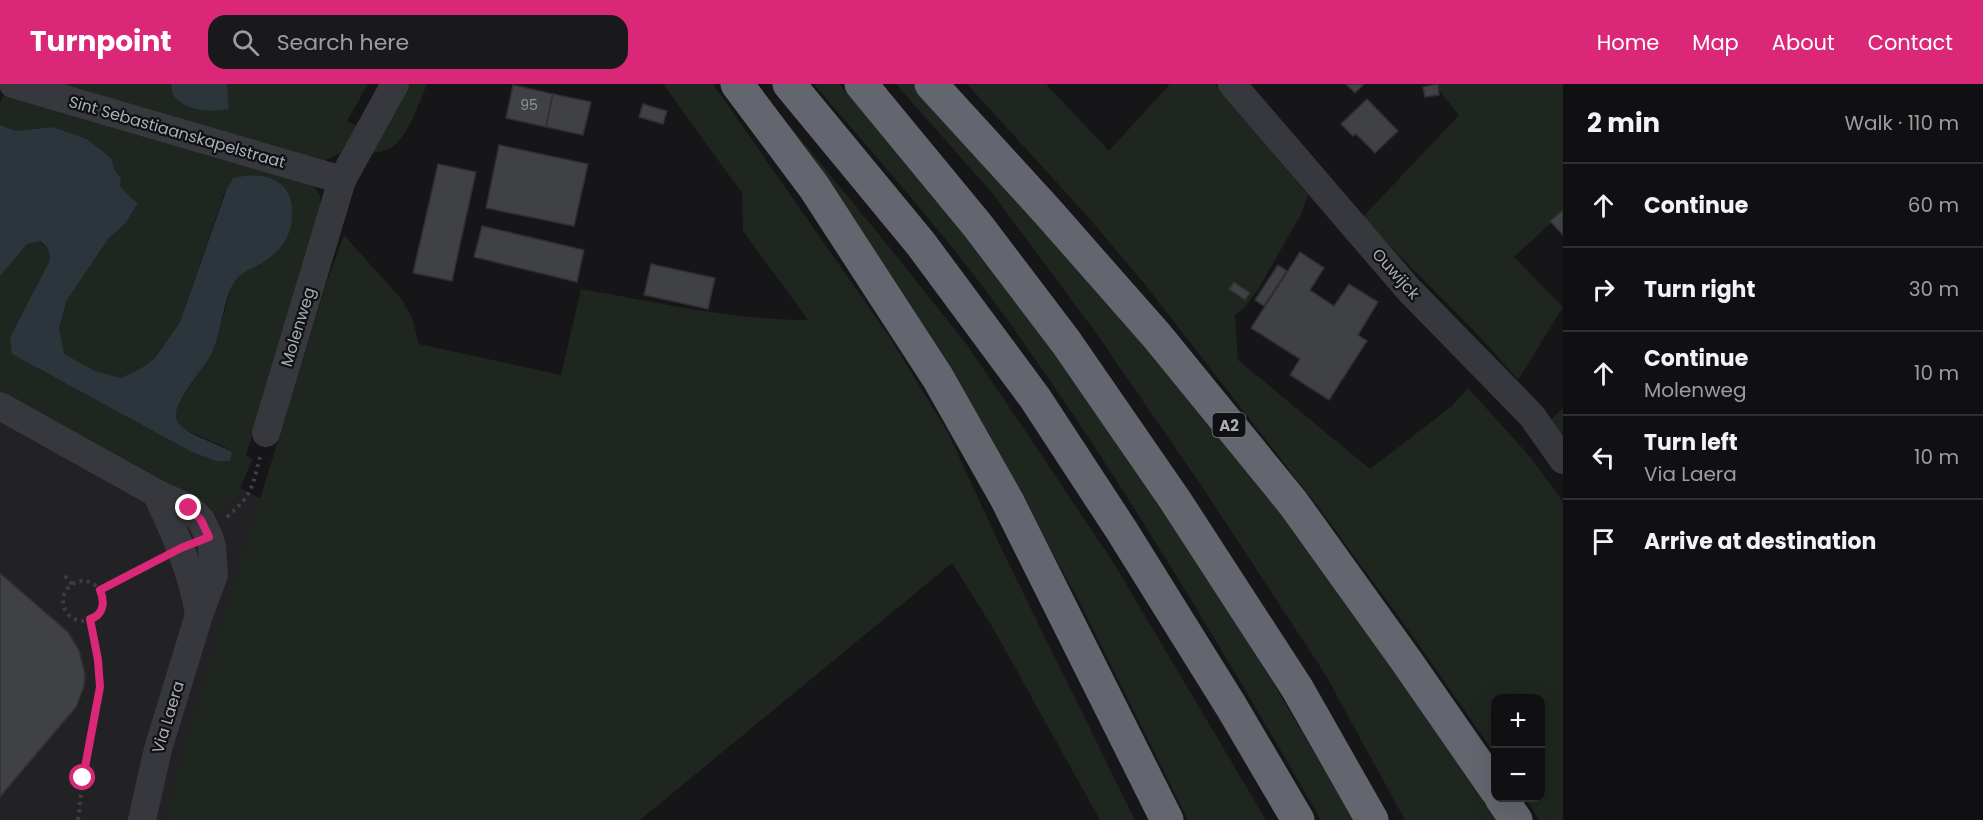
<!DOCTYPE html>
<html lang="en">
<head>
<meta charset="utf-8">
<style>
	body { margin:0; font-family:Poppins,sans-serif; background:#19191b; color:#f1f3f6 }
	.controls { position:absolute; right:18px; bottom:18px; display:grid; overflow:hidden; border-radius:12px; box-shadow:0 6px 24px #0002 }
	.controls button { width:54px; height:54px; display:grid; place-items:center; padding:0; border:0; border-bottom:2px solid #303032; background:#101012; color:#f1f3f6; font:30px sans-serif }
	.stop { position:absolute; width:18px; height:18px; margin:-14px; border:4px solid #db2777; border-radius:50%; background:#fff }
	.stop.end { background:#db2777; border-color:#fff; box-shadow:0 2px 6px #0008 }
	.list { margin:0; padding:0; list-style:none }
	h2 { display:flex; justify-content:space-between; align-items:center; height:78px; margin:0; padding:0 24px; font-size:26px }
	h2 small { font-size:20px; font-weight:400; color:#9c9d9f }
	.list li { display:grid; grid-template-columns:39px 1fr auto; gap:18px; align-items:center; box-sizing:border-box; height:84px; padding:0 24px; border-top:2px solid #303032 }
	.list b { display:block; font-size:22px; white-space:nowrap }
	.list p { margin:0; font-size:20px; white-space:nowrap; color:#9c9d9f }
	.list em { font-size:20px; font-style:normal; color:#9c9d9f }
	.icon { flex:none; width:33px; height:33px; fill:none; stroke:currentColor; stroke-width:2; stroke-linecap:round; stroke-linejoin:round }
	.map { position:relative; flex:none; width:1563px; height:736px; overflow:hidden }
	header { display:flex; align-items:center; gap:36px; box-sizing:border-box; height:84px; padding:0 30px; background:#db2777; color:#fff }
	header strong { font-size:28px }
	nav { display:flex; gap:33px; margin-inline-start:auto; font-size:21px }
	.search { width:420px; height:54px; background:#19191b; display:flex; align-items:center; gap:15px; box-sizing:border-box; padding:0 21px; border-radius:18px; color:#9c9d9f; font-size:22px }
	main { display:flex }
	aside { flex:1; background:#101012 }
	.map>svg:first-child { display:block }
	.built { fill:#222225 }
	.green { fill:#1e261f }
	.water { fill:#2c353c }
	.building { fill:#404145; stroke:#303034; stroke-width:1.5 }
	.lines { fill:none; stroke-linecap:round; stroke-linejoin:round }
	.path { stroke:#3d3f44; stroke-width:4; stroke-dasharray:3 4.5; stroke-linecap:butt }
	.street { stroke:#37383d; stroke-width:28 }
	.highway { stroke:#63666e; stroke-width:33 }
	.route { stroke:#db2777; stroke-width:8 }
	.labels { text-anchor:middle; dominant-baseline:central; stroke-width:4.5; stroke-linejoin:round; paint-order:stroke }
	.number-label { font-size:14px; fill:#8e929b }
	.shield { fill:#111113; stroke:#7b7e86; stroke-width:1.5 }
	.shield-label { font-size:15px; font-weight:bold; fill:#a8adb8 }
	.street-label { font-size:16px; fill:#a8adb8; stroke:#111113 }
</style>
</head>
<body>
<header>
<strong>Turnpoint</strong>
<div class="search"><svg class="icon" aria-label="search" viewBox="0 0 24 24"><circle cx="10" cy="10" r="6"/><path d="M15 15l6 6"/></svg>Search here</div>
<nav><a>Home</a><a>Map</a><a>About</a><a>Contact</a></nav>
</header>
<main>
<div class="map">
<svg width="1563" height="736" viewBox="0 0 1563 736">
	<rect width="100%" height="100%" fill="#161618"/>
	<!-- built -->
	<polygon class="built" points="0,274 291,431 202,736 0,736"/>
	<!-- green -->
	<g class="green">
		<polygon points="43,0 171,0 173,9 229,24 227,0 368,0 347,37 357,42 341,68 321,79"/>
		<path d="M405,0H427C419,19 411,44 397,59C390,66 380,68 371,69Z"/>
		<path d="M663,0H713L889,252L947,347L1005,472L1135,736H1100L993,544L952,479L640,736H166L184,663L326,200L344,151L402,216L412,233L419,260L561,291L581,205C656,218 732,236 808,236L743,147L742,109Z"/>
		<path d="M814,0H839L1028,216L1177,437L1354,736H1321C1222,565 1122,395 1006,234C947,152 879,77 814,0Z"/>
		<polygon points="896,0 915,0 1029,118 1271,410 1506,736 1405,736 1325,590 1203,404 1096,249 993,110"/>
		<polygon points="967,0 1046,0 1109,67 1170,0 1215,0 1308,111 1301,130 1259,204 1246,222 1235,231 1238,276 1370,385 1452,322 1468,304 1532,375 1563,418 1563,736 1539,736 1525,714 1540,714 1540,614 1496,614 1495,670 1412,551 1319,424 1143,198 1088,133"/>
		<path d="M1434,0H1563V128L1514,173L1563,223L1518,296C1470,238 1414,189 1363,133L1459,31Z"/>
		<polygon points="759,4 894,169 967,261 1018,336 1113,478 1266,736 1188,736 1078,515 990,356"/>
		<polygon points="6,6 309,96 320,111 321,125 246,371 253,375 236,413 213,431 180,405 0,308 0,192 22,165 27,160 38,156 47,164 50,171 49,178 10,253 40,286 87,309 232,368 225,363 181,344 176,336 175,329 184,311 212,269 233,199 244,187 259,181 225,107 180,238 155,274 140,285 121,295 95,287 63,270 59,244 67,216 109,154 125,140 138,119 131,114 119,102 121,94 115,87 111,74 87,55 53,43 16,47 0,41 0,19"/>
		<polygon points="1563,324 1563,351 1551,335"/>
	</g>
	<!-- water -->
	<g class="water">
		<path d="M171,0H227L229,25C213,28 188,28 176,14C172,11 172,5 171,0Z"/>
		<path d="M0,41L16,47L53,43L87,55L111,74L115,87L121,94L120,102L131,114L138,119L125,140L109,154L67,216L59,244L64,270L95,287L121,294L140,285L155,274L180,238L226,107L233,94C250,90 270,89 284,103C292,112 292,122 292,133C291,156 277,171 257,182C248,186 241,189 235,197C223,214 221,252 211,271C203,285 173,319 176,334C180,350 218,359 232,368L230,377H216L192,368L12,270L10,253L49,178C51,169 48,163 40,157L27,160L0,192Z"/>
	</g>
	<!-- building -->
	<g class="building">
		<polygon points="1346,0 1364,0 1355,9"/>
		<polygon points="1438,0 1439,11 1425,13 1423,3"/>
		<polygon points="513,1 553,10 546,43 506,34"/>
		<polygon points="553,10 591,18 583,51 546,43"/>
		<polygon points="1367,15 1398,47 1375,69 1356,50 1353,52 1341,40"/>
		<polygon points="643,20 667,27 663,40 639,33"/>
		<polygon points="499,61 588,80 574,142 486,124"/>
		<polygon points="438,80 476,88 452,197 413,189"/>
		<polygon points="1563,126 1563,151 1550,137"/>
		<polygon points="482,142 584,166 577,198 474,173"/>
		<polygon points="1300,168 1324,184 1310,206 1334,222 1349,200 1378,218 1358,251 1367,257 1329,316 1290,291 1300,275 1251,244"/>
		<polygon points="651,180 715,194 708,225 644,211"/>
		<polygon points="1278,181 1287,187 1264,222 1255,216"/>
		<polygon points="1234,198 1250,209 1245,216 1229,205"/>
		<polygon points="0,489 68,548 79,566 85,590 84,603 76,623 0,713"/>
	</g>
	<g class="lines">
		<!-- path -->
		<g class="path">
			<path d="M227,433C252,411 252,404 260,373"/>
			<polyline points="65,492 72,500"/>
			<circle cx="83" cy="517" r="20"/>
			<polyline points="101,506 158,476"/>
			<polyline points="78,736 83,694 100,603 98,576 90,535"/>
		</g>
		<!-- street -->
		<g class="street">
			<polyline points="13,0 342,96"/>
			<polyline points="1232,0 1409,206 1532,332 1563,376"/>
			<polyline points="0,322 156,409 189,424 201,436 209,453 212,462 214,491 199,531 158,665 142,736"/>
			<polyline points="266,349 342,96 395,0"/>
			<path d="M156,409C175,449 192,487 199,531"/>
		</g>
		<!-- highway -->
		<g class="highway">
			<polyline points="737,0 814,103 938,294 1007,416 1167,736"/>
			<polyline points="789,0 921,160 1035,314 1122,447 1231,622 1298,736"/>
			<polyline points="861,0 978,142 1066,258 1175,416 1297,604 1372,736"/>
			<polyline points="931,0 1047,127 1157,252 1293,419 1405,575 1496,706"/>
			<polyline points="1501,714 1516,736"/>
		</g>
	</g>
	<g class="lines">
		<!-- route -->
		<path class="route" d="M83,694L100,603L98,576L90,535C104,531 105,518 100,506L181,464L209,453L201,436L189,424"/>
	</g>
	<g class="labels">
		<!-- number labels -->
		<g class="number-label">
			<text x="529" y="21">95</text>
		</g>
		<!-- shield labels -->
		<rect class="shield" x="1212.5" y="329" width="33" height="24" rx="4.5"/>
		<g class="shield-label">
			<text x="1229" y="341">A2</text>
		</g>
		<!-- street labels -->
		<g class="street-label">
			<text transform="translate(177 48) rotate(16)">Sint Sebastiaanskapelstraat</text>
			<text transform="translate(1396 190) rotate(48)">Ouwijck</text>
			<text transform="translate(298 243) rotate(-73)">Molenweg</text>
			<text transform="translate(168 633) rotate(-73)">Via Laera</text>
		</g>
	</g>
</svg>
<div class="controls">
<button>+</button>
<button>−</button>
</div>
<div class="stop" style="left:83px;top:694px"></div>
<div class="stop end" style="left:189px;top:424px"></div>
</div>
<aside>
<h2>2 min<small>Walk · 110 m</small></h2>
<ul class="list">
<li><svg class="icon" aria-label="ahead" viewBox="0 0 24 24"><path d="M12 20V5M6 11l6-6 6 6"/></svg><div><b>Continue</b></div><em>60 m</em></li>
<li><svg class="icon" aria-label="right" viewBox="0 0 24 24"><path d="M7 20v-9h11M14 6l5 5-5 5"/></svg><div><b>Turn right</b></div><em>30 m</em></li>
<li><svg class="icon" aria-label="ahead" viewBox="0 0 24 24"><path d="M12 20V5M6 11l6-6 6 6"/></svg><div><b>Continue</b><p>Molenweg</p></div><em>10 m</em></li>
<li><svg class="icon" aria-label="left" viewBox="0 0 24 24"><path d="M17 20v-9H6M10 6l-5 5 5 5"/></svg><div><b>Turn left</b><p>Via Laera</p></div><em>10 m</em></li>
<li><svg class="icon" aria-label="arrive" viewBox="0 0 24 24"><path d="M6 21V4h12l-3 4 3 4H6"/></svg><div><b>Arrive at destination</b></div></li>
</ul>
</aside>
</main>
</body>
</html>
